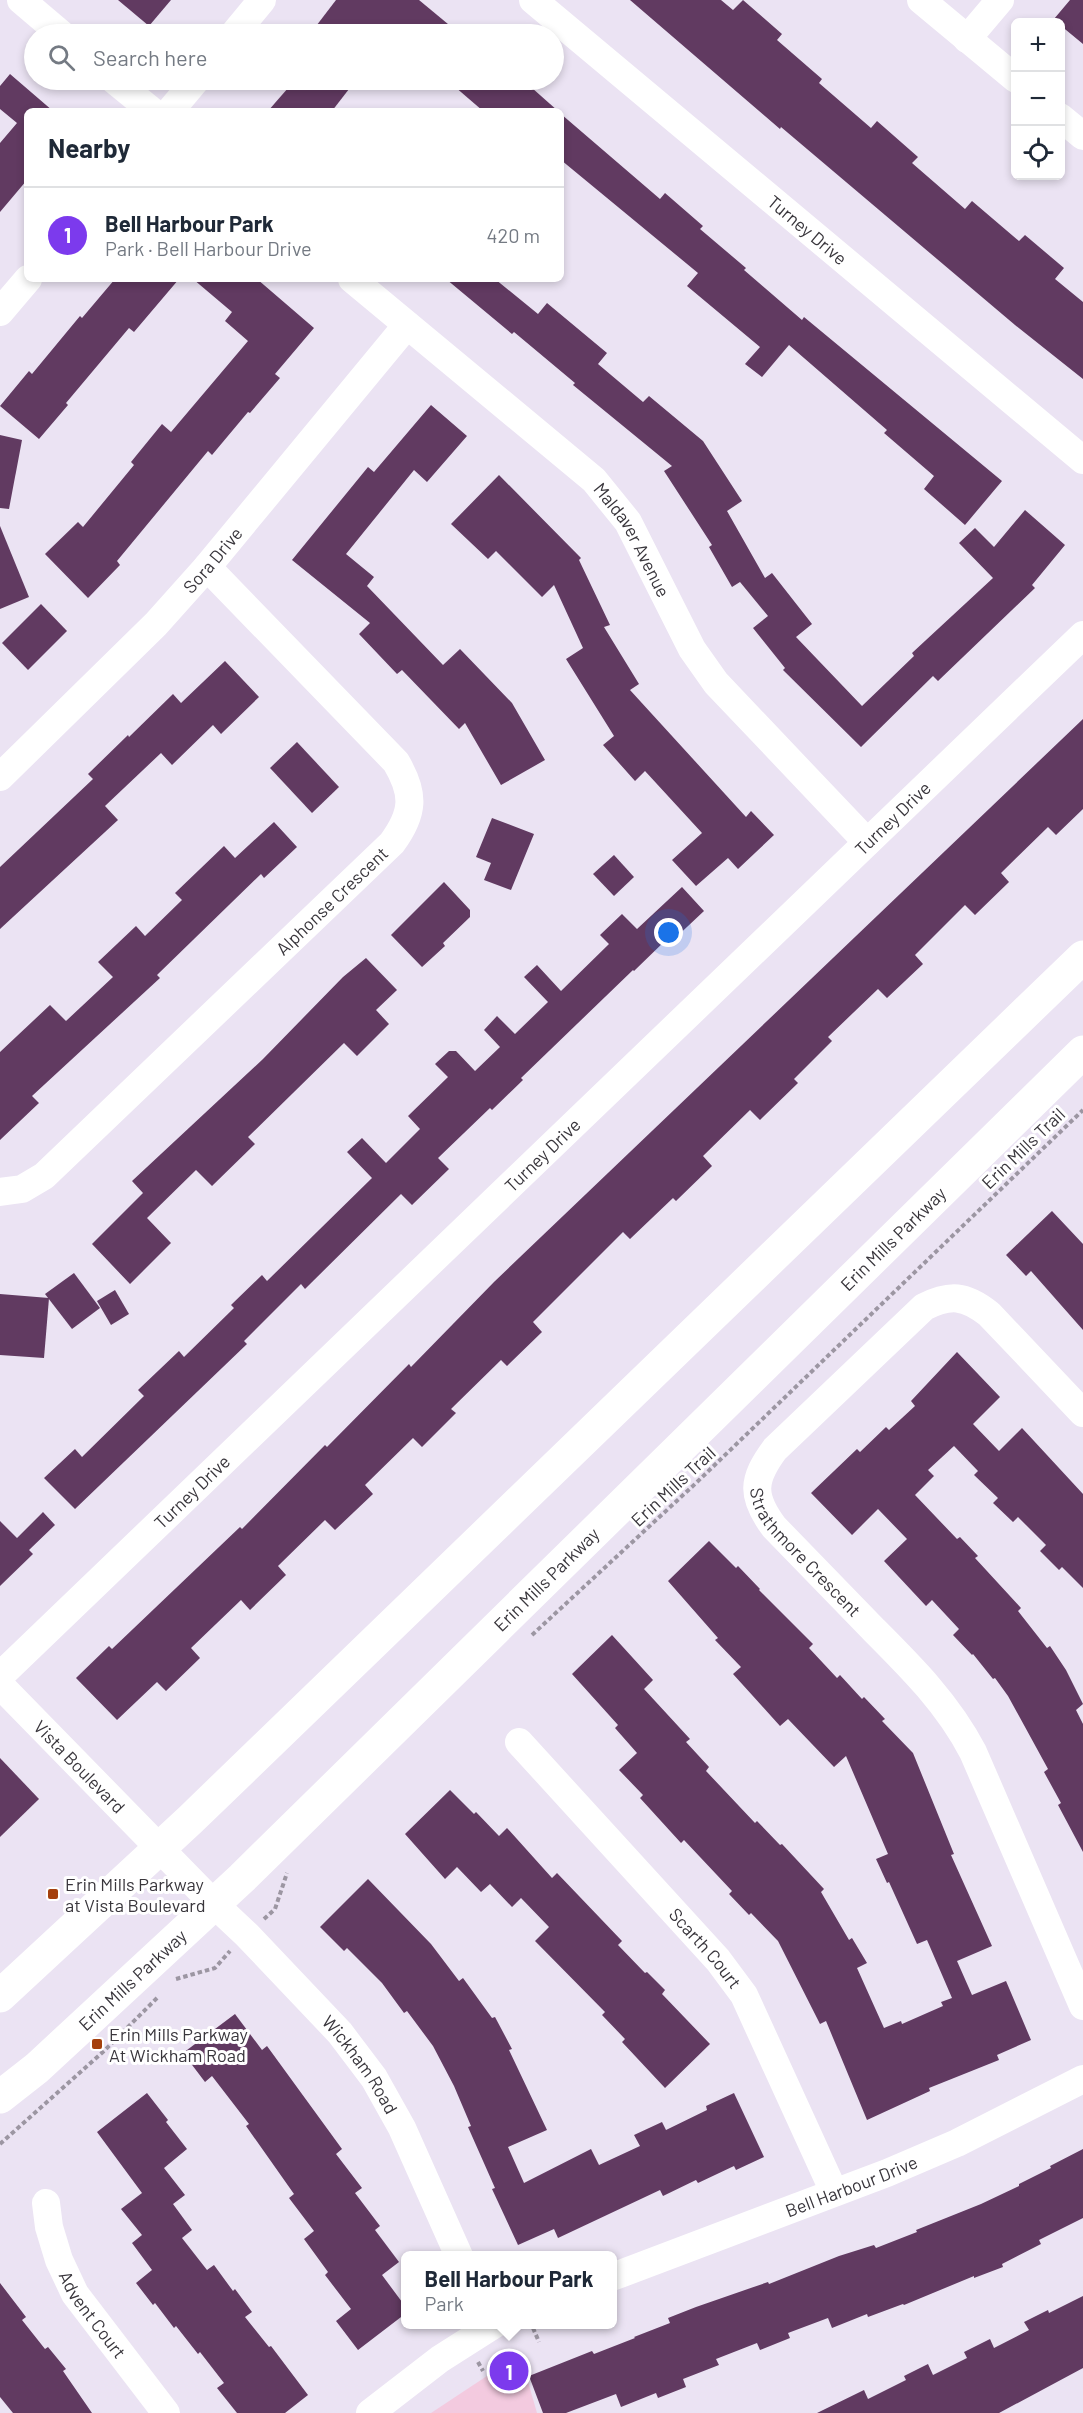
<!DOCTYPE html>
<html lang="en">
<head>
<meta charset="utf-8">
<style>
	body { margin:0; font-family:Barlow,sans-serif; background:#f6f6f7; color:#1f2937 }
	.controls { position:absolute; right:18px; top:18px; display:grid; overflow:hidden; border-radius:9px; box-shadow:0 3px 9px #0003 }
	.controls button { width:54px; height:54px; display:grid; place-items:center; padding:0; border:0; border-bottom:2px solid #e0e1e3; background:#fff; color:#1f2937; font:30px sans-serif }
	.you { position:absolute; left:669px; top:933px; width:21px; height:21px; margin:-15px; border:4px solid #fff; border-radius:50%; background:#1a73e8; box-shadow:0 0 0 9px #1a73e833 }
	.badge { display:grid; place-items:center; width:39px; height:39px; border-radius:50%; background:#7c3aed; color:#fff; font-size:20px; font-weight:700 }
	.pin { position:absolute; translate:-50% -50%; border:3px solid #fff; box-shadow:0 2px 6px #0006 }
	.popup { position:absolute; left:401px; top:2251px; width:216px; height:78px; box-sizing:border-box; display:grid; place-content:center; border-radius:9px; background:#fff; filter:drop-shadow(0 2px 4px #0005); font-size:20px; white-space:nowrap; color:#747a83 }
	.popup b { font-size:22px; color:#1f2937 }
	.popup::after { content:''; position:absolute; left:50%; top:100%; margin-left:-12px; border:12px solid transparent; border-top-color:#fff }
	.list { margin:0; padding:0; list-style:none }
	h2 { display:flex; justify-content:space-between; align-items:center; height:78px; margin:0; padding:0 24px; font-size:26px }
	h2 small { font-size:20px; font-weight:400; color:#747a83 }
	.list li { display:grid; grid-template-columns:39px 1fr auto; gap:18px; align-items:center; box-sizing:border-box; height:96px; padding:0 24px; border-top:2px solid #e0e1e3 }
	.list b { display:block; font-size:22px; white-space:nowrap }
	.list p { margin:0; font-size:20px; white-space:nowrap; color:#747a83 }
	.list em { font-size:20px; font-style:normal; color:#747a83 }
	.icon { flex:none; width:33px; height:33px; fill:none; stroke:currentColor; stroke-width:2; stroke-linecap:round; stroke-linejoin:round }
	.map { position:relative; flex:none; width:1083px; height:2413px; overflow:hidden }
	.search { position:absolute; background:#fff; box-shadow:0 3px 9px #0003; left:24px; top:24px; width:540px; height:66px; display:flex; align-items:center; gap:15px; box-sizing:border-box; padding:0 21px; border-radius:33px; color:#747a83; font-size:22px }
	.panel { position:absolute; background:#fff; box-shadow:0 3px 9px #0003; left:24px; top:108px; width:540px; height:174px; border-radius:9px }
	.map>svg:first-child { display:block }
	.green { fill:#f3cadf }
	.building { fill:#613a61 }
	.lines { fill:none; stroke-linecap:round; stroke-linejoin:round }
	.path { stroke:#9c96a2; stroke-width:4; stroke-dasharray:4.5 3; stroke-linecap:butt }
	.minor { stroke:#fff; stroke-width:28 }
	.major { stroke:#fff; stroke-width:33 }
	.poi-dot { fill:#a4400d; stroke:#fff; stroke-width:2 }
	.labels { text-anchor:middle; dominant-baseline:central; stroke-width:6; stroke-linejoin:round; paint-order:stroke }
	.street-label { font-size:18px; fill:#39363c; stroke:#fff }
	.poi-label { font-size:18px; fill:#39363c; stroke:#fff; text-anchor:start }
</style>
</head>
<body>
<div class="map">
<svg width="1083" height="2413" viewBox="0 0 1083 2413">
	<rect width="100%" height="100%" fill="#ebe3f3"/>
	<!-- green -->
	<polygon class="green" points="520,2354 537,2413 431,2413"/>
	<!-- building -->
	<g class="building">
		<polygon points="118,0 171,0 149,26"/>
		<polygon points="336,0 419,0 460,34 310,34"/>
		<polygon points="630,0 721,0 733,10 743,0 782,34 777,40 822,79 819,83 871,128 877,121 918,157 912,163 965,209 972,201 1019,241 1025,235 1064,268 1055,279 1083,302 1083,379 1015,325 781,127 780,129"/>
		<polygon points="1070,0 1083,0 1083,44 1060,25 1060,22 1054,19"/>
		<polygon points="10,74 53,111 27,111 27,180 0,212 0,143 17,123 0,109 0,86"/>
		<polygon points="295,80 356,80 332,111 268,111"/>
		<polygon points="447,80 523,80 558,111 483,111"/>
		<polygon points="561,114 660,199 665,193 703,226 700,229 746,268 744,270 802,320 804,317 1002,481 965,525 924,489 934,476 884,433 887,430 789,345 762,377 745,364 760,347 687,286 698,273 561,160"/>
		<polygon points="115,279 179,279 134,332 129,328 66,403 68,405 39,439 0,406 29,371 32,374 80,316 82,318"/>
		<polygon points="193,279 257,279 314,328 275,374 280,378 250,413 248,412 212,455 208,451 117,561 120,565 88,598 45,554 78,522 83,527 134,465 131,462 162,424 171,432 248,341 225,321 232,312"/>
		<polygon points="446,279 495,279 538,314 547,303 607,353 598,364 643,402 649,396 703,441 742,501 727,511 765,578 772,573 812,624 796,637 862,706 914,656 912,653 993,578 959,543 975,528 994,547 1025,510 1065,545 1032,585 1035,588 938,681 933,676 861,747 783,670 785,668 753,628 768,616 740,582 732,587 709,547 712,545 664,471 672,466 573,385 575,383 514,332 512,334"/>
		<polygon points="431,405 467,436 427,482 414,470 346,554 374,577 367,586 443,665 460,649 512,703 545,760 501,785 465,723 459,729 402,670 397,674 359,634 370,623 292,560 368,467 374,472"/>
		<polygon points="0,435 22,440 9,509 0,508"/>
		<polygon points="499,475 581,558 579,560 610,625 604,627 639,684 630,690 746,817 751,811 774,835 738,869 728,858 696,886 672,860 702,833 645,771 635,781 603,745 614,736 566,659 583,648 554,585 542,597 496,551 488,559 451,524"/>
		<polygon points="0,526 29,597 0,609"/>
		<polygon points="41,604 67,631 28,670 2,643"/>
		<polygon points="225,661 259,697 221,734 213,725 172,765 161,753 105,806 118,820 0,929 0,867 93,779 88,774 128,735 129,737 173,694 181,703"/>
		<polygon points="1083,719 1083,809 1056,835 1048,827 1001,873 1009,882 975,915 965,905 915,955 923,964 887,998 878,989 828,1037 832,1041 794,1079 798,1083 760,1120 750,1110 703,1156 712,1166 676,1201 673,1198 630,1239 623,1232 533,1322 542,1332 507,1366 501,1360 451,1409 456,1413 422,1447 413,1438 365,1485 373,1494 335,1530 325,1520 278,1566 286,1575 250,1610 241,1600 191,1648 200,1658 166,1691 157,1682 117,1720 76,1678 109,1646 112,1649 240,1527 242,1529 325,1445 327,1447 409,1364 411,1367 494,1282"/>
		<polygon points="297,742 339,787 312,813 270,768"/>
		<polygon points="492,818 534,834 511,890 484,880 491,863 476,857"/>
		<polygon points="274,822 297,847 264,878 261,874 157,975 160,978 32,1096 39,1103 0,1140 0,1052 50,1005 66,1021 113,977 98,962 136,926 145,936 182,900 175,893 224,846 235,858"/>
		<polygon points="614,855 634,877 614,896 593,874"/>
		<polygon points="444,882 470,910 470,917 443,943 445,946 422,967 391,935"/>
		<polygon points="682,887 704,911 671,942 668,938 634,971 633,970 521,1078 523,1080 492,1110 490,1108 438,1158 449,1169 412,1205 401,1194 305,1289 301,1284 244,1341 247,1344 75,1509 44,1478 75,1449 82,1457 144,1396 138,1390 179,1351 184,1357 234,1308 231,1305 262,1275 267,1281 372,1178 347,1152 362,1138 386,1163 420,1129 408,1116 448,1077 435,1064 449,1051 456,1051 475,1071 500,1047 484,1030 497,1016 515,1034 548,1002 524,977 537,965 561,991 609,944 600,935 622,914 637,929"/>
		<polygon points="366,958 397,990 376,1010 389,1024 357,1056 344,1043 248,1137 255,1144 212,1186 196,1170 147,1218 171,1243 130,1284 92,1244 143,1193 132,1181 263,1059 343,977"/>
		<polygon points="1052,1211 1083,1244 1083,1330 1031,1271 1026,1276 1006,1255"/>
		<polygon points="74,1273 100,1308 72,1329 45,1294"/>
		<polygon points="115,1290 129,1314 111,1325 97,1301"/>
		<polygon points="0,1294 49,1298 44,1358 0,1355"/>
		<polygon points="957,1352 1000,1397 973,1424 999,1451 1022,1428 1083,1494 1083,1588 1062,1567 1059,1570 1040,1551 1046,1545 1018,1517 1013,1522 993,1503 998,1498 974,1475 978,1471 954,1446 928,1470 934,1476 915,1495 957,1539 960,1537 978,1556 975,1558 1021,1608 1018,1611 1047,1648 1050,1646 1066,1670 1083,1704 1076,1710 1083,1724 1083,1852 1058,1805 1061,1803 1044,1772 1048,1769 1008,1696 995,1678 993,1679 973,1654 972,1655 953,1635 959,1629 932,1600 926,1606 884,1561 907,1539 878,1509 852,1535 811,1493 857,1449 860,1452 886,1427 889,1430 915,1406 911,1401"/>
		<polygon points="43,1512 55,1525 29,1550 33,1554 0,1586 0,1521 17,1538"/>
		<polygon points="709,1541 736,1568 738,1566 760,1589 759,1590 813,1644 809,1648 837,1678 840,1675 862,1699 864,1697 885,1719 882,1721 913,1753 954,1854 951,1855 992,1946 957,1961 972,1995 1006,1981 1031,2040 997,2055 999,2060 929,2088 930,2091 867,2120 826,2021 820,2024 778,1941 751,1913 749,1915 729,1894 732,1891 684,1840 681,1843 640,1798 643,1795 619,1770 637,1753 615,1728 618,1725 572,1674 612,1635 653,1680 644,1689 690,1739 686,1742 709,1767 706,1771 755,1823 757,1821 780,1845 782,1844 824,1889 821,1892 849,1940 852,1938 867,1963 857,1968 884,2028 901,2021 902,2024 943,2006 941,2002 952,1998 927,1940 917,1944 889,1882 887,1883 876,1859 888,1854 846,1756 834,1767 788,1719 780,1726 733,1674 741,1667 715,1640 718,1638 668,1581"/>
		<polygon points="0,1758 39,1799 0,1837"/>
		<polygon points="450,1790 474,1814 476,1812 499,1836 507,1828 552,1878 557,1873 622,1941 618,1945 645,1973 647,1972 665,1990 662,1994 710,2044 665,2088 622,2042 625,2039 602,2015 605,2012 535,1941 549,1927 521,1898 512,1907 490,1884 481,1892 457,1867 445,1879 405,1834"/>
		<polygon points="368,1879 431,1944 459,1981 463,1978 492,2018 495,2017 512,2049 509,2050 547,2130 508,2147 524,2183 591,2149 599,2165 640,2146 634,2135 662,2122 666,2130 707,2110 706,2106 734,2093 764,2157 736,2170 734,2166 698,2183 696,2180 663,2196 660,2190 558,2238 554,2229 518,2245 492,2189 495,2188 468,2127 471,2126 454,2086 433,2046 407,2011 404,2013 382,1983 347,1948 344,1951 320,1927"/>
		<polygon points="235,2014 262,2050 267,2046 342,2149 336,2154 362,2188 355,2193 380,2226 375,2230 399,2262 382,2275 405,2306 405,2314 358,2350 336,2321 351,2309 325,2275 328,2272 304,2239 314,2231 289,2198 294,2194 246,2126 249,2124 212,2076 205,2082 183,2053"/>
		<polygon points="147,2093 168,2120 166,2122 187,2149 164,2168 185,2195 173,2204 192,2230 182,2238 207,2270 214,2265 233,2291 235,2289 252,2312 245,2317 269,2347 271,2346 308,2395 285,2413 237,2413 217,2388 224,2383 200,2352 198,2354 176,2326 174,2328 155,2303 153,2305 136,2283 152,2270 132,2243 142,2235 121,2209 142,2193 97,2132"/>
		<polygon points="1083,2149 1083,2218 1039,2240 1041,2244 1002,2264 1003,2267 974,2278 974,2276 904,2305 903,2304 868,2317 867,2314 832,2328 828,2318 788,2333 790,2338 760,2350 757,2343 716,2359 719,2365 683,2379 686,2387 658,2398 656,2393 621,2407 616,2394 566,2413 543,2413 529,2376 592,2351 594,2354 635,2338 634,2337 670,2323 668,2318 696,2307 768,2282 769,2284 839,2256 874,2245 876,2248 917,2232 916,2230 981,2204 1019,2186 1019,2184 1051,2168 1050,2166"/>
		<polygon points="0,2283 26,2317 22,2320 45,2349 48,2347 66,2369 63,2371 92,2413 13,2413 0,2397"/>
		<polygon points="1083,2296 1083,2368 999,2413 817,2413 864,2390 868,2399 906,2380 904,2376 928,2364 933,2375 967,2358 964,2352 990,2339 994,2348 1029,2330 1024,2322 1048,2310 1049,2313"/>
	</g>
	<g class="lines">
		<!-- path -->
		<g class="path">
			<polyline points="532,1635 695,1484 1083,1110"/>
			<polyline points="264,1919 275,1909 287,1873"/>
			<polyline points="176,1979 215,1968 230,1951"/>
			<polyline points="0,2144 104,2051 158,1997"/>
			<polyline points="533,2328 539,2342"/>
			<polyline points="478,2362 483,2371"/>
		</g>
		<!-- minor -->
		<g class="minor">
			<polyline points="21,0 61,34"/>
			<path id="s1" d="M533,0L1083,460"/>
			<polyline points="921,0 1016,79"/>
			<polyline points="234,34 262,0"/>
			<polyline points="967,39 1000,0"/>
			<polyline points="114,80 152,111"/>
			<polyline points="170,111 196,80"/>
			<polyline points="1060,117 1083,136"/>
			<path id="s2" d="M352,279L594,480L628,522L692,649L716,683L867,842"/>
			<polyline points="0,312 28,279"/>
			<path id="s3" d="M0,777L156,624L207,567L407,325"/>
			<path id="s4" d="M0,1192L22,1189L44,1176L392,843C414,813 415,794 396,762L207,567"/>
			<path id="s5" d="M1083,1413L989,1314C965,1295 950,1294 924,1307L775,1449C752,1480 751,1496 774,1527C808,1562 841,1596 874,1630C912,1668 948,1704 973,1752L1083,2006"/>
			<path id="s6" d="M0,1676L1083,635"/>
			<path id="s7" d="M0,1685L214,1904L247,1935L340,2033L374,2078L402,2128L459,2256"/>
			<path id="s8" d="M519,1742L718,1960L744,1995L834,2192"/>
			<path id="s9" d="M46,2203L49,2227L59,2260L75,2294L166,2413"/>
			<path id="s10" d="M612,2277L887,2173L957,2143L1083,2079"/>
			<polyline points="370,2413 440,2359 495,2324"/>
		</g>
		<!-- major -->
		<g class="major">
			<polyline points="0,1996 190,1820 1083,957"/>
			<path id="s11" d="M0,2097L37,2068L242,1878L1083,1052"/>
		</g>
	</g>
	<!-- markers -->
	<g class="poi-dot">
		<rect x="47" y="1888" width="12" height="12" rx="3"/>
		<rect x="91" y="2038" width="12" height="12" rx="3"/>
	</g>
	<g class="labels">
		<!-- street labels -->
		<g class="street-label">
			<text stroke="none"><textPath href="#s1" startOffset="358">Turney Drive</textPath></text>
			<text stroke="none"><textPath href="#s2" startOffset="386">Maldaver Avenue</textPath></text>
			<text stroke="none"><textPath href="#s3" startOffset="304">Sora Drive</textPath></text>
			<text stroke="none"><textPath href="#s6" startOffset="1238">Turney Drive</textPath></text>
			<text stroke="none"><textPath href="#s4" startOffset="446">Alphonse Crescent</textPath></text>
			<text transform="translate(1023 1148) rotate(-44)">Erin Mills Trail</text>
			<text stroke="none"><textPath href="#s6" startOffset="752">Turney Drive</textPath></text>
			<text stroke="none"><textPath href="#s11" startOffset="1239">Erin Mills Parkway</textPath></text>
			<text transform="translate(673 1486) rotate(-43)">Erin Mills Trail</text>
			<text stroke="none"><textPath href="#s6" startOffset="266">Turney Drive</textPath></text>
			<text stroke="none"><textPath href="#s5" startOffset="538">Strathmore Crescent</textPath></text>
			<text stroke="none"><textPath href="#s11" startOffset="753">Erin Mills Parkway</textPath></text>
			<text stroke="none"><textPath href="#s7" startOffset="114">Vista Boulevard</textPath></text>
			<text stroke="none"><textPath href="#s8" startOffset="278">Scarth Court</textPath></text>
			<text stroke="none"><textPath href="#s11" startOffset="177">Erin Mills Parkway</textPath></text>
			<text stroke="none"><textPath href="#s7" startOffset="524">Wickham Road</textPath></text>
			<text stroke="none"><textPath href="#s10" startOffset="256">Bell Harbour Drive</textPath></text>
			<text stroke="none"><textPath href="#s9" startOffset="123">Advent Court</textPath></text>
		</g>
		<!-- poi labels -->
		<g class="poi-label">
			<text x="65" y="1884">Erin Mills Parkway<tspan x="65" dy="21">at Vista Boulevard</tspan></text>
			<text x="109" y="2034">Erin Mills Parkway<tspan x="109" dy="21">At Wickham Road</tspan></text>
		</g>
	</g>
</svg>
<div class="controls">
<button>+</button>
<button>−</button>
<button><svg class="icon" aria-label="locate" viewBox="0 0 24 24"><circle cx="12" cy="12" r="6"/><path d="M12 2v4M12 18v4M2 12h4M18 12h4"/></svg></button>
</div>
<div class="you"></div>
<div class="pin badge" style="left:509px;top:2371px">1</div>
<div class="popup"><b>Bell Harbour Park</b>Park</div>
<div class="search"><svg class="icon" aria-label="search" viewBox="0 0 24 24"><circle cx="10" cy="10" r="6"/><path d="M15 15l6 6"/></svg>Search here</div>
<section class="panel">
<h2>Nearby<small></small></h2>
<ul class="list">
<li><span class="badge">1</span><div><b>Bell Harbour Park</b><p>Park · Bell Harbour Drive</p></div><em>420 m</em></li>
</ul>
</section>
</div>
</body>
</html>
